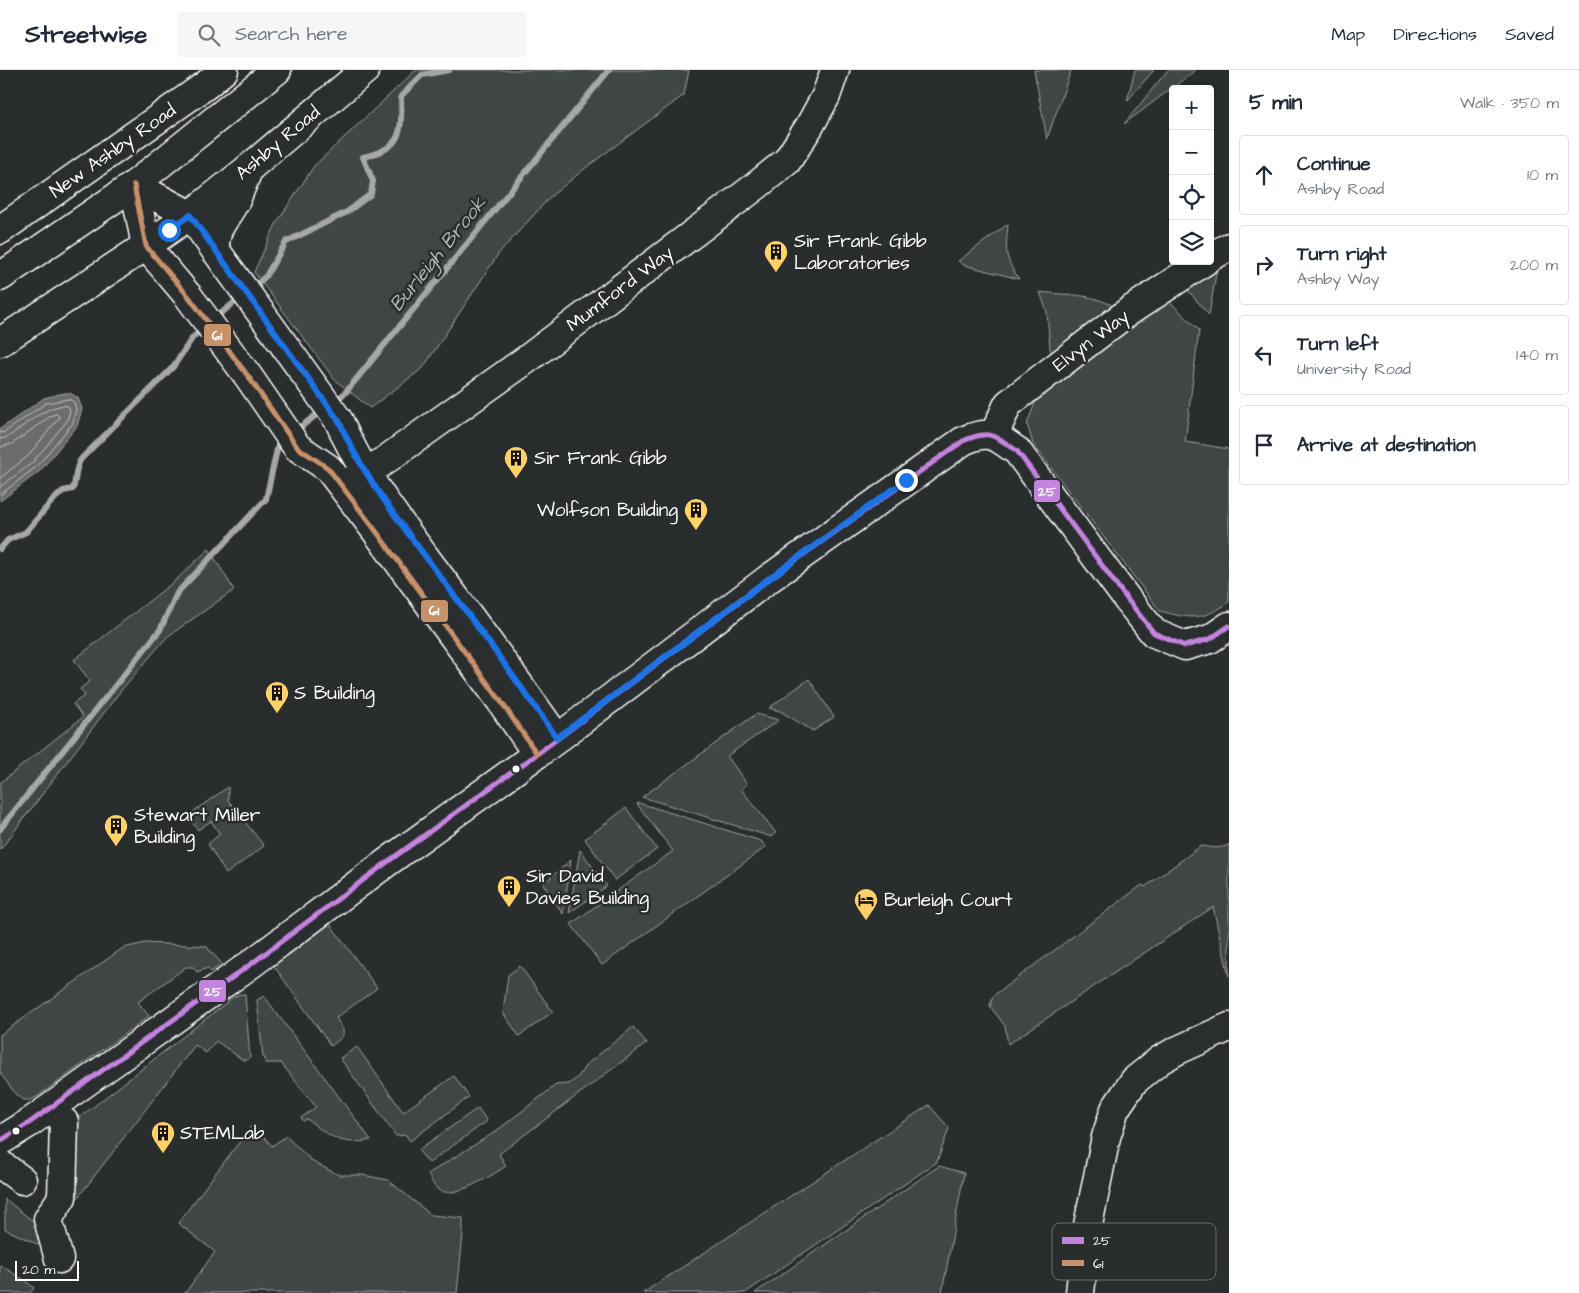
<!DOCTYPE html>
<html lang="en">
<head>
<meta charset="utf-8">
<style>
	body { margin:0; font-family:"Architects Daughter",sans-serif; background:#f6f6f7; color:#1f2937 }
	.controls { position:absolute; right:15px; top:15px; display:grid; overflow:hidden; border-radius:5px; box-shadow:0 2px 8px #0003 }
	.controls button { width:45px; height:45px; display:grid; place-items:center; padding:0; border:0; border-bottom:1px solid #e0e1e3; background:#fff; color:#1f2937; font:25px sans-serif }
	.scale { position:absolute; left:15px; bottom:12px; width:64px; box-sizing:border-box; padding-left:5px; border:2px solid #fff; border-top:0; font-size:14px; line-height:18px; white-space:nowrap; color:#fff; -webkit-text-stroke:4px #2a2d2e; paint-order:stroke }
	.stop { position:absolute; width:15px; height:15px; margin:-11px; border:4px solid #1a73e8; border-radius:50%; background:#fff }
	.stop.end { background:#1a73e8; border-color:#fff; box-shadow:0 1px 5px #0008 }
	.list { margin:0; padding:0; list-style:none }
	h2 { display:flex; justify-content:space-between; align-items:center; height:65px; margin:0; padding:0 20px; font-size:21px }
	h2 small { font-size:16px; font-weight:400; color:#747a83 }
	.list li { display:grid; grid-template-columns:32px 1fr auto; gap:15px; align-items:center; box-sizing:border-box; height:80px; margin:0 10px 10px; padding:0 10px; border:1px solid #e0e1e3; border-radius:5px }
	.list b { display:block; font-size:19px; white-space:nowrap }
	.list p { margin:0; font-size:16px; white-space:nowrap; color:#747a83 }
	.list em { font-size:16px; font-style:normal; color:#747a83 }
	.icon { flex:none; width:28px; height:28px; fill:none; stroke:currentColor; stroke-width:2; stroke-linecap:round; stroke-linejoin:round }
	.map { position:relative; flex:none; width:1229px; height:1223px; overflow:hidden }
	header { display:flex; align-items:center; gap:30px; box-sizing:border-box; height:70px; padding:0 25px; background:#fff; border-bottom:1px solid #e0e1e3 }
	header strong { font-size:24px }
	nav { display:flex; gap:28px; margin-inline-start:auto; font-size:18px }
	.search { width:350px; height:45px; background:#f6f6f7; display:flex; align-items:center; gap:12px; box-sizing:border-box; padding:0 18px; border-radius:5px; color:#747a83; font-size:19px }
	main { display:flex }
	aside { flex:1; background:#fff }
	.map>svg:first-child { display:block }
	.green { fill:#414445; stroke:#a0a2a2 }
	.water { fill:#6a6c6d; stroke:#a6a7a7 }
	.lines { fill:none; stroke-linecap:round; stroke-linejoin:round }
	.shore { stroke:#c3c4c5; stroke-width:1 }
	.stream { stroke:#a6a7a7; stroke-width:6 }
	.minor-casing { stroke:#fff; stroke-width:31 }
	.major-casing { stroke:#fff; stroke-width:31 }
	.minor { stroke:#2a2d2e; stroke-width:28 }
	.major { stroke:#2a2d2e; stroke-width:28 }
	.bus-1-casing { stroke:#2a2d2e; stroke-width:9 }
	.bus-2-casing { stroke:#2a2d2e; stroke-width:9 }
	.bus-1 { stroke:#c483df; stroke-width:5 }
	.bus-2 { stroke:#c7916a; stroke-width:5 }
	.route { stroke:#1a73e8; stroke-width:6 }
	.bus-dot { fill:#fff; stroke:#2a2d2e; stroke-width:2 }
	.labels { text-anchor:middle; dominant-baseline:central; stroke-width:5; stroke-linejoin:round; paint-order:stroke }
	.street-label { font-size:19px; fill:#fff; stroke:#2a2d2e }
	.poi-label { font-size:19px; fill:#fff; stroke:#2a2d2e; text-anchor:start }
	.water-label { font-size:20px; font-style:italic; fill:#b4b6b6; stroke:#2a2d2e }
	.key { fill:#2a2d2e; stroke:#6a6c6d; stroke-width:1 }
	.key-label { font-size:14px; fill:#fff }
	.line-badge { stroke:#2a2d2e; stroke-width:2 }
	.badge-label { font-size:14px; text-anchor:middle; font-weight:bold; fill:#fff }
</style>
</head>
<body>
<header>
<strong>Streetwise</strong>
<div class="search"><svg class="icon" aria-label="search" viewBox="0 0 24 24"><circle cx="10" cy="10" r="6"/><path d="M15 15l6 6"/></svg>Search here</div>
<nav><a>Map</a><a>Directions</a><a>Saved</a></nav>
</header>
<main>
<div class="map">
<svg width="1229" height="1223" viewBox="0 0 1229 1223">
	<rect width="100%" height="100%" fill="#2a2d2e"/>
	<filter id="ink" filterUnits="userSpaceOnUse"><feTurbulence type="fractalNoise" baseFrequency=".02" numOctaves="2"/><feDisplacementMap in="SourceGraphic" scale="10" xChannelSelector="R" yChannelSelector="G"/><feConvolveMatrix kernelMatrix="1 2 1 2 8 2 1 2 1" color-interpolation-filters="sRGB"/></filter>
	<g filter="url(#ink)">
		<!-- green -->
		<g class="green">
			<polygon points="416,0 689,0 684,25 588,96 550,127 499,183 423,298 370,338 335,310 254,202 276,154 314,96"/>
			<polygon points="1034,0 1071,0 1047,69"/>
			<polygon points="1135,0 1154,0 1127,31"/>
			<polygon points="1168,0 1196,0 1124,54"/>
			<path d="M1008,154C1006,180 1003,186 1019,209L964,195L958,191Z"/>
			<polygon points="1219,186 1209,245 1180,211"/>
			<path d="M1040,222C1069,226 1088,222 1115,237L1054,293L1050,278L1047,242Z"/>
			<path d="M1169,231L1199,260L1185,372L1229,379V532C1203,551 1190,549 1160,541L1033,374L1027,354L1035,333L1040,328L1113,270Z"/>
			<polygon points="209,479 234,520 167,567 122,619 0,780 0,713 83,647 73,634 85,625 80,619 90,611 74,590 176,510"/>
			<polygon points="809,609 834,647 813,661 780,641 769,638"/>
			<polygon points="756,644 779,650 727,686 747,714 741,719 776,763 772,767 642,727"/>
			<polygon points="228,717 228,730 264,776 226,804 208,774 220,764 211,751 198,760 187,746"/>
			<polygon points="639,733 761,771 766,777 602,895 571,854 673,781 637,734"/>
			<polygon points="626,738 657,779 615,810 585,769"/>
			<path d="M1229,774V906L1213,837L1008,974L1005,956L990,936L993,926L1142,815L1145,817L1201,776C1210,777 1222,780 1229,774Z"/>
			<polygon points="580,780 607,816 569,843"/>
			<polygon points="571,790 563,844 543,814"/>
			<path d="M330,854L377,918L336,948C346,964 347,964 331,976L274,896Z"/>
			<polygon points="145,873 206,876 222,894 211,902 208,898 197,902 193,897 186,897 138,932 149,946 38,1026 31,1030 24,1030 17,1026 0,1003 0,965 123,878"/>
			<polygon points="520,896 553,942 519,966 503,943 508,905"/>
			<polygon points="241,924 245,924 250,988 247,990 243,990 216,971 206,983 195,975 76,1130 74,1052 235,926"/>
			<path d="M264,926L371,1070C341,1076 330,1067 307,1049L303,1051L301,1048L316,1037L281,993H265V988L263,987L257,930Z"/>
			<path d="M633,957L647,973L499,1084L506,1096C493,1105 453,1130 439,1120C433,1117 431,1109 428,1104L495,1062L556,1015L569,1014L578,1007L586,995Z"/>
			<polygon points="357,977 403,1042 454,1006 469,1027 410,1071 406,1065 396,1066 340,988"/>
			<polygon points="929,1035 949,1058 937,1092 745,1223 643,1223"/>
			<polygon points="478,1038 487,1051 429,1093 418,1080"/>
			<polygon points="253,1054 272,1076 286,1066 313,1092 339,1105 362,1105 388,1110 431,1145 463,1148 463,1164 457,1223 185,1223 215,1182 178,1153"/>
			<polygon points="939,1096 964,1103 942,1223 755,1223"/>
			<polygon points="5,1129 44,1160 39,1175 5,1159"/>
			<polygon points="0,1195 26,1211 34,1218 30,1223 0,1223"/>
		</g>
		<!-- water -->
		<polygon class="water" points="64,323 70,323 78,328 82,339 77,356 40,401 0,431 0,359 44,328"/>
		<g class="lines">
			<!-- shore -->
			<g class="shore">
				<polyline points="0,363 5,362 46,333 68,329 74,332 76,339 73,353 36,397 0,425"/>
				<path d="M0,369L8,367C21,358 54,329 69,337L70,340L67,351L32,393L0,417"/>
				<polyline points="0,377 12,374 52,345 57,344 59,346 59,348 27,387 0,408"/>
			</g>
			<!-- stream -->
			<g class="stream">
				<path d="M251,219L266,206L286,172L347,142L371,124L373,111L363,87C402,78 402,64 401,26L422,5L449,0"/>
				<polyline points="214,249 241,227"/>
				<polyline points="334,332 345,323 609,0"/>
				<polyline points="294,362 324,339"/>
				<path d="M0,479L8,470L26,462L52,431L63,421L73,419C77,407 74,400 81,389L173,297L193,267L205,257"/>
				<polyline points="0,759 160,560 177,523 266,429 278,375 284,370"/>
			</g>
			<!-- minor casing -->
			<g class="minor-casing">
				<g id="minor">
					<polyline points="134,115 146,176 189,227 248,306 297,377 328,398 373,457 500,630 537,684"/>
					<path d="M134,115L190,145L339,351C361,403 397,449 431,495C474,552 516,610 557,668"/>
					<polyline points="0,160 206,15 224,0"/>
					<polyline points="214,177 218,159 236,130 249,98"/>
					<polyline points="1210,187 1229,177"/>
					<polyline points="994,365 1008,334 1128,242 1205,191"/>
					<polyline points="350,412 384,391 530,287 756,116 787,91 809,57 826,26 835,0"/>
					<path d="M0,1071L29,1053L251,894L386,793L537,684L767,510L963,371C990,359 994,365 1017,381L1127,529L1154,563L1185,576L1210,569L1229,556"/>
					<polyline points="0,1094 22,1110"/>
					<polyline points="59,1189 48,1149 62,1127 64,1052"/>
					<polyline points="1080,1223 1086,1165 1106,1067 1115,1039 1134,1011 1160,990 1176,981 1229,957"/>
				</g>
			</g>
			<!-- major casing -->
			<g class="major-casing">
				<g id="major">
					<polyline points="0,207 134,115 277,0"/>
					<polyline points="0,272 146,176 190,145 249,98 365,0"/>
				</g>
			</g>
			<!-- minor -->
			<use href="#minor" class="minor"/>
			<!-- major -->
			<use href="#major" class="major"/>
			<!-- bus-1 casing -->
			<g class="bus-1-casing">
				<path id="bus-1" d="M0,1071L29,1053L251,894L386,793L537,684L767,510L963,371C990,359 994,365 1017,381L1127,529L1154,563L1185,576L1210,569L1229,556"/>
			</g>
			<!-- bus-2 casing -->
			<g class="bus-2-casing">
				<polyline id="bus-2" points="134,115 146,176 189,227 248,306 297,377 328,398 373,457 500,630 537,684"/>
			</g>
			<!-- bus-1 -->
			<use href="#bus-1" class="bus-1"/>
			<!-- bus-2 -->
			<use href="#bus-2" class="bus-2"/>
		</g>
	</g>
	<g class="lines" filter="url(#ink)">
		<!-- route -->
		<path class="route" d="M169,160L190,145L339,351C362,405 399,451 434,498C475,554 517,610 557,668L767,510L906,410"/>
	</g>
	<!-- icons -->
	<defs>
		<g id="building-pin" transform="scale(1.25)"><path d="M0 17L-7.5 6A9.5 9.5 0 1 1 7.5 6Z" fill="#ffd166" stroke="#2a2d2e"/><path d="M-4-6H4V6H1V3H-1V6H-4ZM-2.5-4.3h1.7v1.8h-1.7ZM.8-4.3h1.7v1.8H.8ZM-2.5-1h1.7V.8h-1.7ZM.8-1h1.7V.8H.8Z" fill="#111"/></g>
		<g id="hotel-pin" transform="scale(1.25)"><path d="M0 17L-7.5 6A9.5 9.5 0 1 1 7.5 6Z" fill="#ffd166" stroke="#2a2d2e"/><path d="M-6-4.5h1.5V1H6V5H4.5V3h-9V5H-6ZM-4 0a1.8 1.8 0 1 1 3.6 0ZM.5 0V-2.5h3Q6-2.5 6 0Z" fill="#111"/></g>
	</defs>
	<g fill-rule="evenodd">
		<use href="#building-pin" x="776" y="182"/>
		<use href="#building-pin" x="516" y="388"/>
		<use href="#building-pin" x="696" y="440"/>
		<use href="#building-pin" x="277" y="623"/>
		<use href="#building-pin" x="116" y="756"/>
		<use href="#building-pin" x="509" y="817"/>
		<use href="#hotel-pin" x="866" y="830"/>
		<use href="#building-pin" x="163" y="1063"/>
	</g>
	<!-- markers -->
	<g class="bus-dot">
		<circle cx="516" cy="699" r="4.5"/>
		<circle cx="16" cy="1061" r="4.5"/>
	</g>
	<g class="labels">
		<!-- street labels -->
		<g class="street-label">
			<text transform="translate(278 73) rotate(-40)">Ashby Road</text>
			<text transform="translate(113 81) rotate(-35)">New Ashby Road</text>
			<text transform="translate(620 219) rotate(-37)">Mumford Way</text>
			<text transform="translate(1091 271) rotate(-37)">Elvyn Way</text>
		</g>
		<!-- poi labels -->
		<g class="poi-label">
			<text x="794" y="171">Sir Frank Gibb<tspan x="794" dy="22">Laboratories</tspan></text>
			<text x="534" y="388">Sir Frank Gibb</text>
			<text x="678" y="440" text-anchor="end">Wolfson Building</text>
			<text x="294" y="623">S Building</text>
			<text x="134" y="745">Stewart Miller<tspan x="134" dy="22">Building</tspan></text>
			<text x="526" y="806">Sir David<tspan x="526" dy="22">Davies Building</tspan></text>
			<text x="884" y="830">Burleigh Court</text>
			<text x="180" y="1063">STEMLab</text>
		</g>
		<!-- water labels -->
		<g class="water-label">
			<text transform="translate(438 184) rotate(-51)">Burleigh Brook</text>
		</g>
	</g>
	<!-- legend -->
	<rect x="1052" y="1153" width="164" height="57" rx="8" class="key"/>
	<rect x="1062" y="1167" width="22" height="7" fill="#c483df"/>
	<rect x="1062" y="1190" width="22" height="6" fill="#c7916a"/>
	<g class="key-label">
		<text x="1093" y="1175">25</text>
		<text x="1093" y="1198">61</text>
	</g>
	<g class="line-badge">
		<rect x="203" y="253" width="29" height="24" rx="5" fill="#c7916a"/>
		<rect x="1033" y="409" width="28" height="24" rx="5" fill="#c483df"/>
		<rect x="420" y="529" width="29" height="24" rx="5" fill="#c7916a"/>
		<rect x="198" y="909" width="29" height="24" rx="5" fill="#c483df"/>
	</g>
	<g class="badge-label">
		<text x="217" y="270">61</text>
		<text x="1047" y="426">25</text>
		<text x="434" y="545">61</text>
		<text x="213" y="926">25</text>
	</g>
</svg>
<div class="controls">
<button>+</button>
<button>−</button>
<button><svg class="icon" aria-label="locate" viewBox="0 0 24 24"><circle cx="12" cy="12" r="6"/><path d="M12 2v4M12 18v4M2 12h4M18 12h4"/></svg></button>
<button><svg class="icon" aria-label="layers" viewBox="0 0 24 24"><path d="M12 4l9 5-9 5-9-5zM3 14l9 5 9-5"/></svg></button>
</div>
<div class="scale">20 m</div>
<div class="stop" style="left:169px;top:160px"></div>
<div class="stop end" style="left:906px;top:410px"></div>
</div>
<aside>
<h2>5 min<small>Walk · 350 m</small></h2>
<ul class="list">
<li><svg class="icon" aria-label="ahead" viewBox="0 0 24 24"><path d="M12 20V5M6 11l6-6 6 6"/></svg><div><b>Continue</b><p>Ashby Road</p></div><em>10 m</em></li>
<li><svg class="icon" aria-label="right" viewBox="0 0 24 24"><path d="M7 20v-9h11M14 6l5 5-5 5"/></svg><div><b>Turn right</b><p>Ashby Way</p></div><em>200 m</em></li>
<li><svg class="icon" aria-label="left" viewBox="0 0 24 24"><path d="M17 20v-9H6M10 6l-5 5 5 5"/></svg><div><b>Turn left</b><p>University Road</p></div><em>140 m</em></li>
<li><svg class="icon" aria-label="arrive" viewBox="0 0 24 24"><path d="M6 21V4h12l-3 4 3 4H6"/></svg><div><b>Arrive at destination</b></div></li>
</ul>
</aside>
</main>
</body>
</html>
